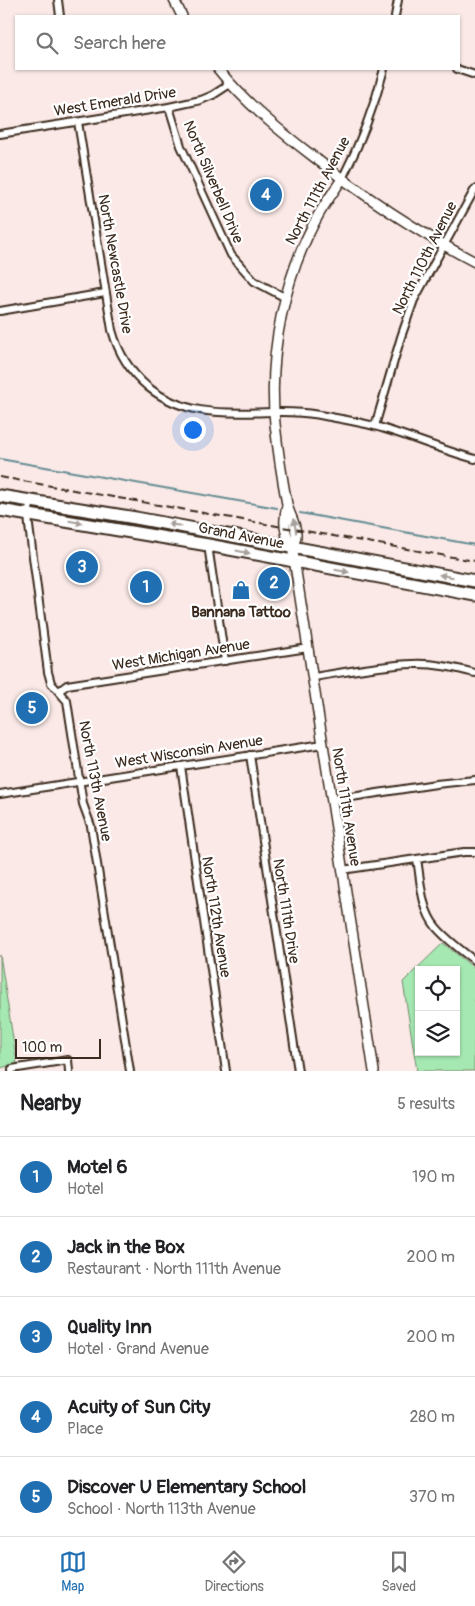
<!DOCTYPE html>
<html lang="en">
<head>
<meta charset="utf-8">
<style>
	body { margin:0; font-family:Pangolin,sans-serif; background:#f6f6f6; color:#202124 }
	.controls { position:absolute; right:15px; bottom:15px; display:grid; overflow:hidden; border-radius:0px; box-shadow:0 1px 4px #0004 }
	.controls button { width:45px; height:45px; display:grid; place-items:center; padding:0; border:0; border-bottom:1px solid #e0e0e0; background:#fff; color:#202124; font:25px sans-serif }
	.scale { position:absolute; left:15px; bottom:12px; width:86px; box-sizing:border-box; padding-left:5px; border:2px solid #3b2a1e; border-top:0; font-size:14px; line-height:18px; white-space:nowrap; color:#3b2a1e; -webkit-text-stroke:4px #fff; paint-order:stroke }
	.you { position:absolute; left:192px; top:429px; width:18px; height:18px; margin:-12px; border:4px solid #fff; border-radius:50%; background:#1a73e8; box-shadow:0 0 0 8px #1a73e833 }
	.badge { display:grid; place-items:center; width:32px; height:32px; border-radius:50%; background:#1f6fb2; color:#fff; font-size:16px; font-weight:700 }
	.pin { position:absolute; translate:-50% -50%; border:2px solid #fff; box-shadow:0 1px 5px #0006 }
	.list { margin:0; padding:0; list-style:none }
	h2 { display:flex; justify-content:space-between; align-items:center; height:65px; margin:0; padding:0 20px; font-size:21px }
	h2 small { font-size:16px; font-weight:400; color:#757577 }
	.list li { display:grid; grid-template-columns:32px 1fr auto; gap:15px; align-items:center; box-sizing:border-box; height:80px; padding:0 20px; border-top:1px solid #e0e0e0 }
	.list b { display:block; font-size:19px; white-space:nowrap }
	.list p { margin:0; font-size:16px; white-space:nowrap; color:#757577 }
	.list em { font-size:16px; font-style:normal; color:#757577 }
	.icon { flex:none; width:28px; height:28px; fill:none; stroke:currentColor; stroke-width:2; stroke-linecap:round; stroke-linejoin:round }
	.map { position:relative; flex:none; width:475px; height:1071px; overflow:hidden }
	.search { position:absolute; background:#fff; box-shadow:0 1px 4px #0004; left:15px; right:15px; top:15px; height:55px; display:flex; align-items:center; gap:12px; box-sizing:border-box; padding:0 18px; border-radius:0px; color:#757577; font-size:19px }
	.sheet { height:465px; background:#fff }
	nav { display:flex; justify-content:space-around; align-items:center; box-sizing:border-box; height:70px; border-top:1px solid #e0e0e0; background:#fff; font-size:14px; color:#757577 }
	nav a { display:grid; justify-items:center; gap:2px }
	nav .on { color:#1f6fb2 }
	.map>svg:first-child { display:block }
	.green { fill:#a5e8b2; stroke:#708968; fill-rule:evenodd }
	.lines { fill:none; stroke-linecap:round; stroke-linejoin:round }
	.stream { stroke:#658c92; stroke-width:2 }
	.street-casing { stroke:#3b2a1e; stroke-width:10 }
	.secondary-casing { stroke:#3b2a1e; stroke-width:12 }
	.highway-casing { stroke:#3b2a1e; stroke-width:15 }
	.street { stroke:#fff; stroke-width:6 }
	.secondary { stroke:#fff; stroke-width:9 }
	.highway { stroke:#fff; stroke-width:11 }
	.rail { stroke:#3b2a1e; stroke-width:2; stroke-dasharray:8 4; stroke-linecap:butt }
	.oneway { fill:#a79f9a }
	.labels { text-anchor:middle; dominant-baseline:central; stroke-width:4.5; stroke-linejoin:round; paint-order:stroke }
	.street-label { font-size:15px; fill:#3b2a1e; stroke:#fff }
	.poi-label { font-size:15px; font-weight:bold; fill:#3b2a1e; stroke:#fff }
</style>
</head>
<body>
<div class="map">
<svg width="475" height="1071" viewBox="0 0 475 1071">
	<rect width="100%" height="100%" fill="#fae9e7"/>
	<filter id="ink" filterUnits="userSpaceOnUse"><feTurbulence type="fractalNoise" baseFrequency=".02" numOctaves="2"/><feDisplacementMap in="SourceGraphic" scale="10" xChannelSelector="R" yChannelSelector="G"/><feConvolveMatrix kernelMatrix="1 2 1 2 8 2 1 2 1" color-interpolation-filters="sRGB"/></filter>
	<g filter="url(#ink)">
		<!-- green -->
		<g class="green">
			<path d="M443,943L475,969L474,1071H417L403,982ZM419,970H456V1052H419Z"/>
			<polygon points="0,955 17,1064 0,1068"/>
		</g>
		<g class="lines">
			<!-- stream -->
			<g class="stream">
				<polyline points="0,459 277,508"/>
				<polyline points="300,513 475,545"/>
			</g>
			<!-- street casing -->
			<g class="street-casing">
				<g id="street">
					<polyline points="58,0 60,16"/>
					<polyline points="395,16 398,0"/>
					<polyline points="457,69 475,75"/>
					<polyline points="169,107 181,146 231,255 254,281 286,298"/>
					<path d="M78,122L112,330C118,352 130,372 148,387C202,430 264,403 325,416C346,420 368,423 388,430C417,439 445,451 475,459"/>
					<polyline points="0,134 169,107 201,100 213,95 230,84"/>
					<path d="M342,179C360,144 374,108 384,69"/>
					<polyline points="0,311 105,293"/>
					<polyline points="375,426 401,337 414,300 475,189"/>
					<polyline points="31,501 28,514 29,526 48,672 51,683 67,701 83,804 91,826 130,1071"/>
					<polyline points="208,545 225,661"/>
					<path d="M313,677C346,672 380,665 413,664C434,663 455,668 475,673"/>
					<polyline points="59,691 67,685 308,648"/>
					<polyline points="250,755 298,1071"/>
					<polyline points="181,766 226,1071"/>
					<polyline points="0,794 323,744"/>
					<polyline points="332,800 436,784 475,780"/>
					<path d="M417,859C421,882 421,909 436,927C447,940 462,951 475,961"/>
					<polyline points="342,870 464,852 475,852"/>
					<polyline points="12,1071 12,1069 68,1060 69,1071"/>
				</g>
			</g>
			<!-- secondary casing -->
			<g class="secondary-casing">
				<g id="secondary">
					<polyline points="174,0 182,16"/>
					<path d="M218,69C245,102 276,128 310,154C362,195 416,231 475,262"/>
					<path d="M287,506C283,521 284,534 292,546L374,1071"/>
					<path d="M292,546C294,543 296,539 296,536C297,524 289,515 287,504C282,478 278,451 275,424C268,354 284,276 319,214C326,202 334,191 342,179"/>
				</g>
			</g>
			<!-- highway casing -->
			<g class="highway-casing">
				<g id="highway">
					<polyline points="0,496 136,518 475,581"/>
					<polyline points="0,510 208,545 475,595"/>
				</g>
			</g>
			<!-- street -->
			<use href="#street" class="street"/>
			<!-- secondary -->
			<use href="#secondary" class="secondary"/>
			<!-- highway -->
			<use href="#highway" class="highway"/>
			<!-- rail -->
			<polyline class="rail" points="0,477 475,561"/>
		</g>
		<!-- one-way arrows -->
		<defs><path id="oneway-solid" d="M-6-.8H1V-3.2L6.5 0L1 3.2V.8H-6Z" transform="scale(1.25)"/></defs>
		<g class="oneway">
			<use href="#oneway-solid" transform="translate(76 522) rotate(10)"/>
			<use href="#oneway-solid" transform="translate(175 525) rotate(-170)"/>
			<use href="#oneway-solid" transform="translate(295 526) rotate(-100)"/>
			<use href="#oneway-solid" transform="translate(243 552) rotate(11)"/>
			<use href="#oneway-solid" transform="translate(342 571) rotate(10)"/>
			<use href="#oneway-solid" transform="translate(446 576) rotate(-170)"/>
		</g>
	</g>
	<!-- icons -->
	<defs>
		<g id="shop-bare" transform="scale(1.5)"><path d="M-5-2.5h2.3a2.7 3.5 0 0 1 5.4 0H5L5.5 6h-11ZM-1.5-2.5h3a1.5 2.3 0 0 0-3 0Z" fill="#1f6fb2" stroke="#fff" stroke-width="2.5" paint-order="stroke"/></g>
	</defs>
	<g fill-rule="evenodd">
		<use href="#shop-bare" x="241" y="590"/>
	</g>
	<g class="labels">
		<!-- street labels -->
		<g class="street-label">
			<text transform="translate(115 102) rotate(-9)">West Emerald Drive</text>
			<text transform="translate(213 182) rotate(67)">North Silverbell Drive</text>
			<text transform="translate(318 191) rotate(-62)">North 111th Avenue</text>
			<text transform="translate(425 258) rotate(-63)">North 110th Avenue</text>
			<text transform="translate(115 264) rotate(80)">North Newcastle Drive</text>
			<text transform="translate(241 536) rotate(11)">Grand Avenue</text>
			<text transform="translate(181 655) rotate(-9)">West Michigan Avenue</text>
			<text transform="translate(189 752) rotate(-9)">West Wisconsin Avenue</text>
			<text transform="translate(95 781) rotate(79)">North 113th Avenue</text>
			<text transform="translate(346 807) rotate(81)">North 111th Avenue</text>
			<text transform="translate(286 911) rotate(81)">North 111th Drive</text>
			<text transform="translate(216 917) rotate(81)">North 112th Avenue</text>
		</g>
		<!-- poi labels -->
		<g class="poi-label">
			<text x="241" y="612">Bannana Tattoo</text>
		</g>
	</g>
</svg>
<div class="controls">
<button><svg class="icon" aria-label="locate" viewBox="0 0 24 24"><circle cx="12" cy="12" r="6"/><path d="M12 2v4M12 18v4M2 12h4M18 12h4"/></svg></button>
<button><svg class="icon" aria-label="layers" viewBox="0 0 24 24"><path d="M12 4l9 5-9 5-9-5zM3 14l9 5 9-5"/></svg></button>
</div>
<div class="scale">100 m</div>
<div class="you"></div>
<div class="pin badge" style="left:146px;top:587px">1</div>
<div class="pin badge" style="left:274px;top:583px">2</div>
<div class="pin badge" style="left:82px;top:567px">3</div>
<div class="pin badge" style="left:266px;top:195px">4</div>
<div class="pin badge" style="left:32px;top:708px">5</div>
<div class="search"><svg class="icon" aria-label="search" viewBox="0 0 24 24"><circle cx="10" cy="10" r="6"/><path d="M15 15l6 6"/></svg>Search here</div>
</div>
<section class="sheet">
<h2>Nearby<small>5 results</small></h2>
<ul class="list">
<li><span class="badge">1</span><div><b>Motel 6</b><p>Hotel</p></div><em>190 m</em></li>
<li><span class="badge">2</span><div><b>Jack in the Box</b><p>Restaurant · North 111th Avenue</p></div><em>200 m</em></li>
<li><span class="badge">3</span><div><b>Quality Inn</b><p>Hotel · Grand Avenue</p></div><em>200 m</em></li>
<li><span class="badge">4</span><div><b>Acuity of Sun City</b><p>Place</p></div><em>280 m</em></li>
<li><span class="badge">5</span><div><b>Discover U Elementary School</b><p>School · North 113th Avenue</p></div><em>370 m</em></li>
</ul>
</section>
<nav>
<a class="on"><svg class="icon" aria-label="map" viewBox="0 0 24 24"><path d="M3 6l6-2 6 2 6-2v14l-6 2-6-2-6 2zM9 4v14M15 6v14"/></svg>Map</a>
<a><svg class="icon" aria-label="directions" viewBox="0 0 24 24"><path d="M12 3l9 9-9 9-9-9zM9 14v-3h6M13 9l2 2-2 2"/></svg>Directions</a>
<a><svg class="icon" aria-label="saved" viewBox="0 0 24 24"><path d="M7 4h10v16l-5-4-5 4z"/></svg>Saved</a>
</nav>
</body>
</html>
